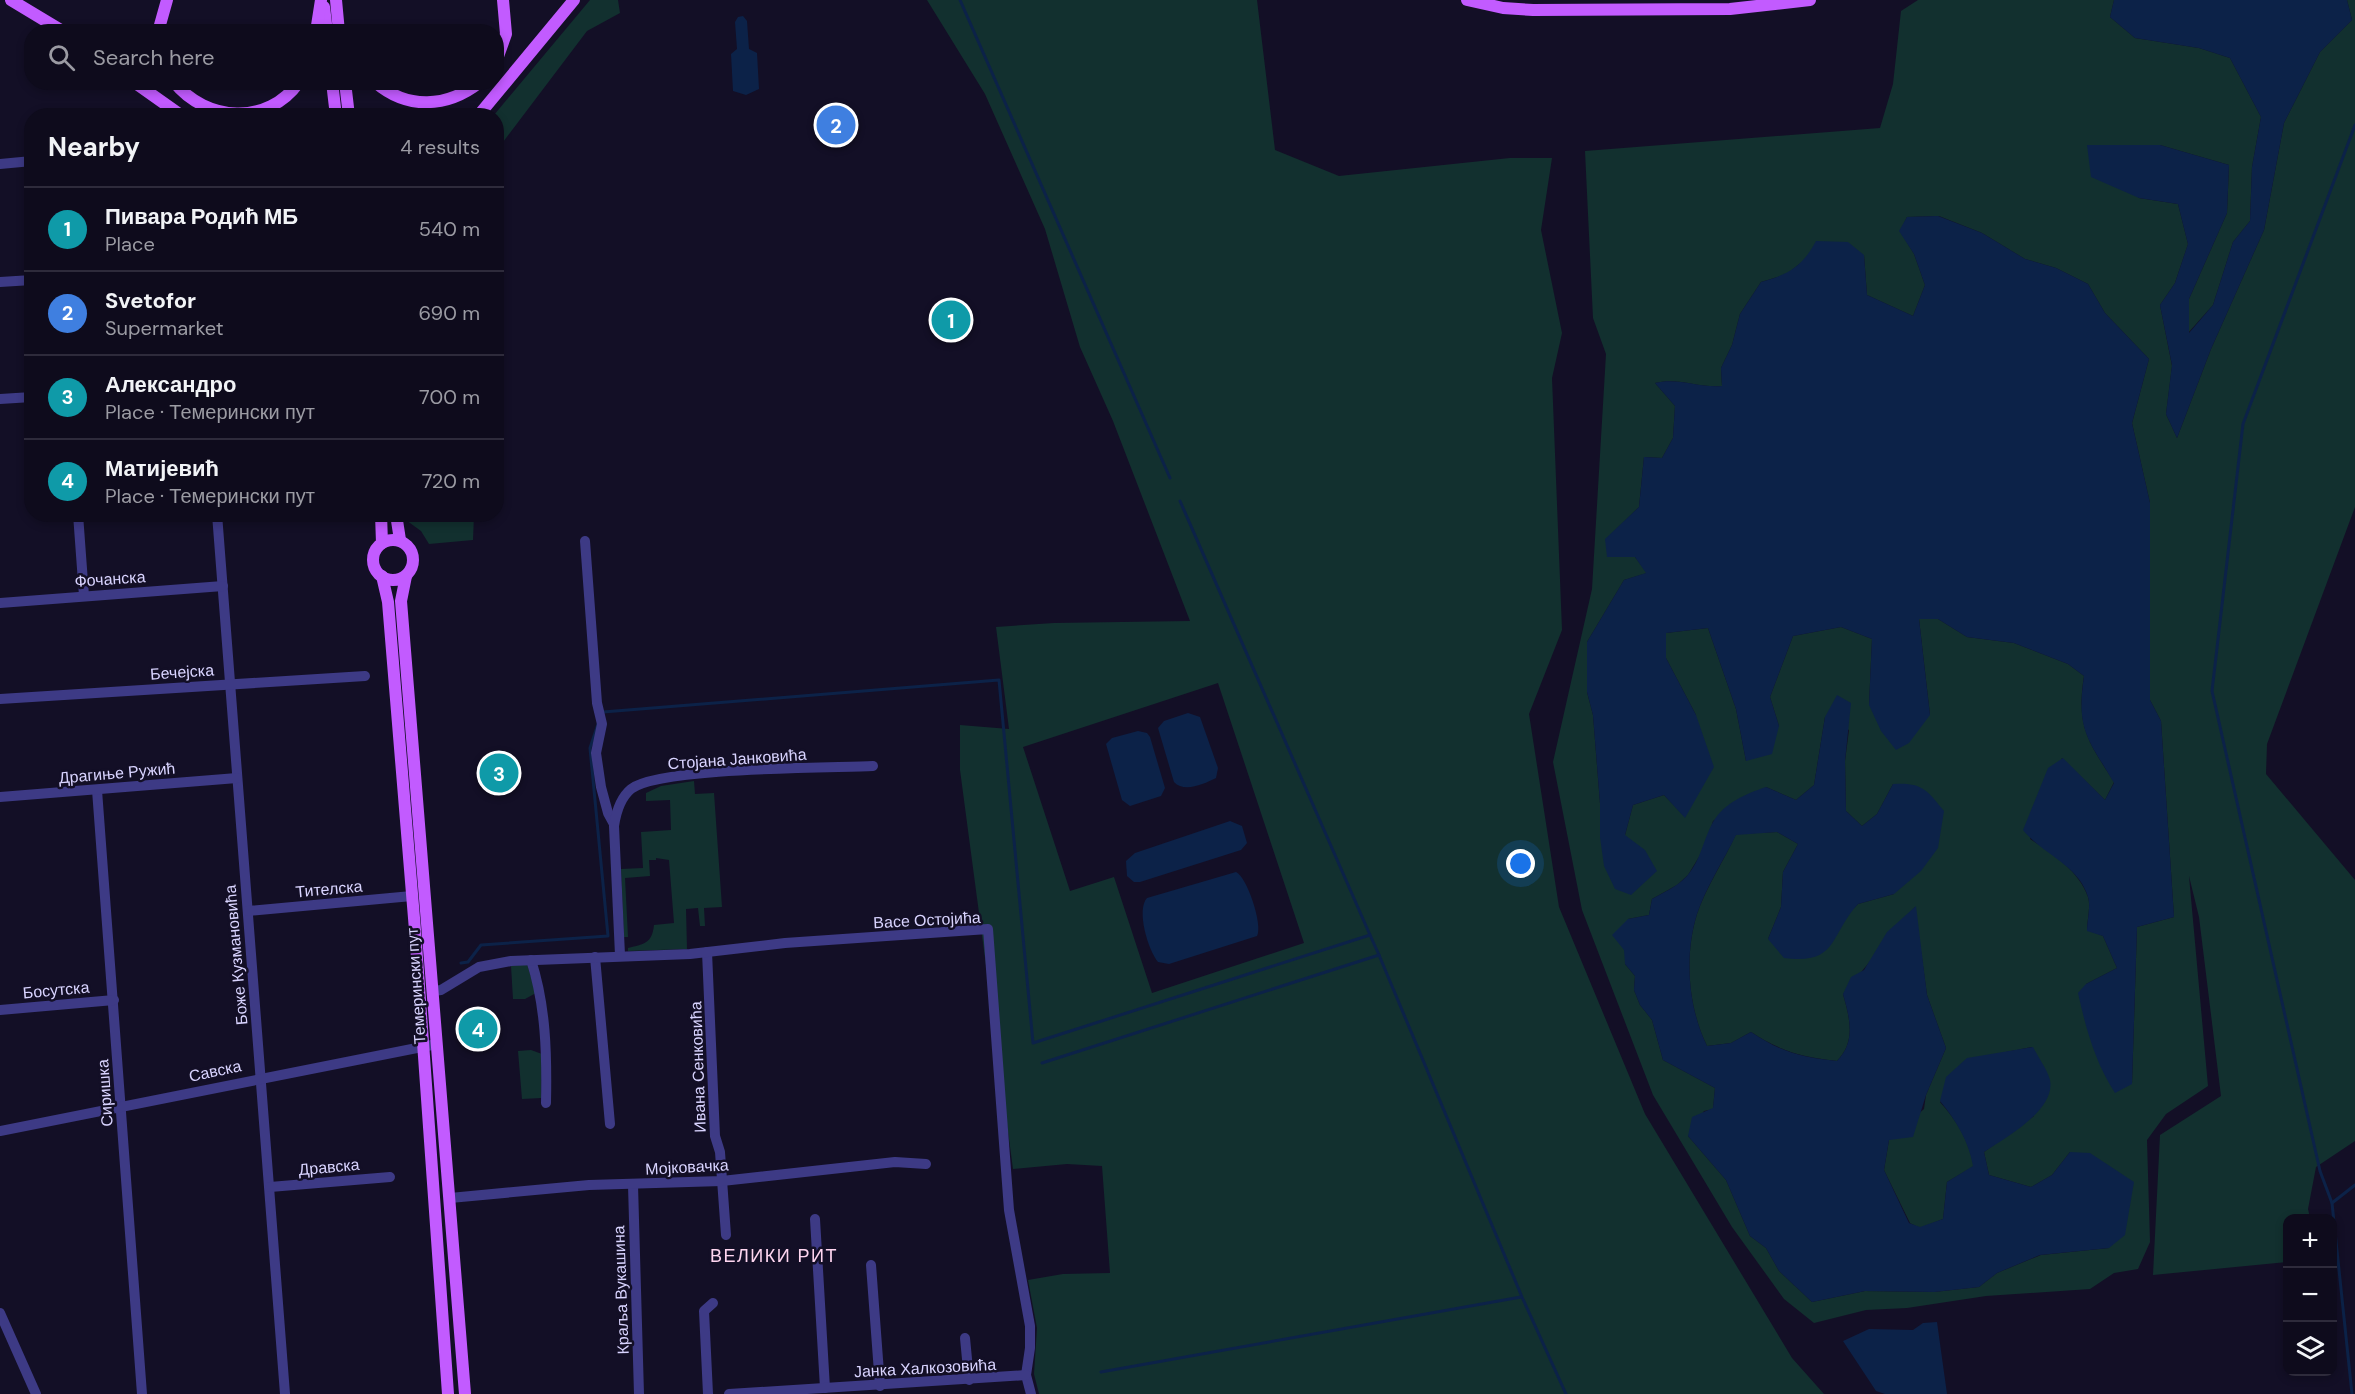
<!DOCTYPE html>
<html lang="en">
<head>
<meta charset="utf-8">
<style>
	body { margin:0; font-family:"DM Sans",sans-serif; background:#1c1929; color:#f1f3f6 }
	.controls { position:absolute; right:18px; bottom:18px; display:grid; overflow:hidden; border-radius:12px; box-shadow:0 3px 9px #0003 }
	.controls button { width:54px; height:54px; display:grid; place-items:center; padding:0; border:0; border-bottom:2px solid #2e2b3b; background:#0e0b1c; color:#f1f3f6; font:30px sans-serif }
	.you { position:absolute; left:1521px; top:864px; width:21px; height:21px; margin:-15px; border:4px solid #fff; border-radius:50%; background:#1a73e8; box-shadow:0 0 0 9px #1a73e833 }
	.badge { display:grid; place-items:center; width:39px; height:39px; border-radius:50%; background:#db2777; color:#fff; font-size:20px; font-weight:700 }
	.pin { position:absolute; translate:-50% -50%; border:3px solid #fff; box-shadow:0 2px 6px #0006 }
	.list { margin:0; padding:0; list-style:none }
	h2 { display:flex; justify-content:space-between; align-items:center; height:78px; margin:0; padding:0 24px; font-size:26px }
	h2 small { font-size:20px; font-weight:400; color:#9b9ba3 }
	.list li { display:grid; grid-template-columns:39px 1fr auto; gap:18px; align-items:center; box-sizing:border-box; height:84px; padding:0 24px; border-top:2px solid #2e2b3b }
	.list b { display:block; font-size:22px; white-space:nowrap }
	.list p { margin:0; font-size:20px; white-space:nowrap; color:#9b9ba3 }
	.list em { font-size:20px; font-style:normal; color:#9b9ba3 }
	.icon { flex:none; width:33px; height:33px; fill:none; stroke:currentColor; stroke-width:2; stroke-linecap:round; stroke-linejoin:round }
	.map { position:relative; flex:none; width:2355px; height:1394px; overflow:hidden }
	.search { position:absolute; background:#0e0b1c; box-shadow:0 3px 9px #0003; left:24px; top:24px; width:480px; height:66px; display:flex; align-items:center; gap:15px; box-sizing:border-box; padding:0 21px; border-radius:24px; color:#9b9ba3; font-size:22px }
	.panel { position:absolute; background:#0e0b1c; box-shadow:0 3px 9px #0003; left:24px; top:108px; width:480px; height:414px; border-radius:24px }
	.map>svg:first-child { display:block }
	.green { fill:#12302f; fill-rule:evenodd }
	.water { fill:#0c2248 }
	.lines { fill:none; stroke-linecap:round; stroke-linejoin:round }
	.stream { stroke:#0c2248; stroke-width:3 }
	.minor { stroke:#3d3a85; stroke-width:10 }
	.major { stroke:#c25bff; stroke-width:12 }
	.labels { text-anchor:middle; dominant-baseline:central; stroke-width:5; stroke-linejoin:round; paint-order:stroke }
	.street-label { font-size:16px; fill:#d9d4ff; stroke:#130f26 }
	.neighbourhood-label { font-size:18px; letter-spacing:1.5px; fill:#ffd6f0; stroke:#130f26 }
</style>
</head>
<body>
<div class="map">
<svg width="2355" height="1394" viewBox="0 0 2355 1394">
	<rect width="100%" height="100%" fill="#130f26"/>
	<!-- green -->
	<g class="green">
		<polygon points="590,0 618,0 620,13 587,31 497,150 496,116 494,115"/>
		<path d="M927,0H1257L1275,150L1339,176L1510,158H1552L1541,230L1562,333L1552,378L1562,630L1529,714L1559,907L1645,1114L1792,1358L1824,1394H1039L1034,1374L1037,1328L1028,1280L1063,1274L1110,1273L1102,1166L1067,1164L1013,1169L960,770V725L1009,729L996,627L1054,623L1190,621L1113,421L1080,347L1045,229L985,94ZM1218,683L1304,943L1152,993L1114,877L1070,891L1023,747Z"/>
		<path d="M1918,0H2114L2110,17L2135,38L2199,48L2230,58L2261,117L2252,167L2250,221L2233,242L2213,305L2188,333L2189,299L2227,213L2229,165L2160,145H2087L2139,198L2178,204L2188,244L2175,283L2160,305L2172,366L2166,414L2177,438L2211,349L2264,230L2284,123L2320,52L2352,20L2347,0H2355V507L2267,744L2266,774L2355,880V1141L2316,1167L2308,1209L2310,1218H2288L2287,1262L2153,1275L2160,1135L2221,1096L2199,917L2189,876L2208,1086L2166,1114L2147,1140L2150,1242L2138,1269L2114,1273L2090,1289L1986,1296L1907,1308L1866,1310L1814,1323L1784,1299L1732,1227L1653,1095L1582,910L1553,762L1592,589L1606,354L1593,318L1585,151L1880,128L1893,84L1901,11ZM1939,216L1982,233L2025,259L2056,268L2088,284L2105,313L2149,359L2132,423L2150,503V700L2161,721L2174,917L2137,927L2132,1084L2086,984L2117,968L2103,936L2087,930C2087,921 2091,906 2088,897C2079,871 2052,853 2030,839L2062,758L2105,800L2114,782C2088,741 2076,727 2084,676L2068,664L2014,643L1967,637L1938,619H1919L1930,715L1869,705L1872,639L1841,627L1793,636L1770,697L1779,726L1746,761L1736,709L1708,628L1666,633V658L1696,715L1685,817L1664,795L1633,805L1625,835L1600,837V803L1593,715L1587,692V642L1624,580L1647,573L1635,557L1605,540L1639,507L1644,457L1662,458L1673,438L1675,406L1655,383C1679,377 1696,388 1722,386L1721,368L1732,345L1740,314L1761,282L1787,274L1808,257L1864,255L1867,295L1913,316L1925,285L1914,254L1900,231L1907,217ZM1825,717L1849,730L1845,761L1846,811L1862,826L1877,814L1893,784L1894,894L1858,904L1849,913L1768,939L1781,907L1783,872L1798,844L1777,832L1736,834C1724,861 1706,887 1697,914C1684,956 1688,1007 1707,1046L1731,1043L1751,1032C1780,1051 1802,1057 1837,1061C1856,1041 1850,1019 1843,994L1915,907L1927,995L1946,1048L1926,1095L1924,1109L1889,1140L1884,1170L1910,1223L1920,1228L1943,1219L1947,1182L1974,1166C1968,1140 1958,1122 1940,1102L2006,1052L2032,1047L2034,1116L1984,1152L1989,1175L2031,1187L2052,1175L2070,1152L2109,1248L2041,1255L1997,1273L1979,1287L1934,1292L1865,1291L1812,1302L1779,1271L1766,1248L1750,1236L1726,1180L1688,1136L1704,1111L1713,1109L1715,1088L1663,1060L1652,1020L1640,1005L1634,990L1635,976L1625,964L1628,919L1649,915L1652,899L1677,885L1688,875L1705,847L1713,821L1766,787L1796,800L1814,785Z"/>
		<polygon points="399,515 474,515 473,540 429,544 421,531"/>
		<path d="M694,781L695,794L714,793L722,907L704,908L705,926H700L698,908L686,909L687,949L628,951V948C645,944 652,943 654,925L674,923L669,860L656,858V860H649L650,876L625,878L628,937H624L621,869L643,868L641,832L671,830L670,800L646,801V793L661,786Z"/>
		<polygon points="527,964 536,993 525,999 513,999 511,966"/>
		<polygon points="531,1050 542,1054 541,1098 522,1099 518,1051"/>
	</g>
	<!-- water -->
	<g class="water">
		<polygon points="2114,0 2347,0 2352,20 2320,52 2284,123 2264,230 2211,349 2177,438 2166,414 2172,365 2160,305 2175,283 2188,244 2178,204 2139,198 2091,177 2087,145 2160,145 2229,165 2227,213 2189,299 2189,333 2213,305 2233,242 2250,221 2252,167 2261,117 2230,58 2199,48 2135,38 2110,17"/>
		<polygon points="743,16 747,21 749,49 757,53 759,89 746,95 733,91 731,54 737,49 735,22 738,17"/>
		<path d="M1938,216L1982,233L2025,259L2056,268L2088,284L2105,313L2149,359L2132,423L2150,503V700L2161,721L2174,917L2137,927L2132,1084L2115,1093C2095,1062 2086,1029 2078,993L2086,984L2117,968L2103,936L2087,931C2087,921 2091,906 2088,897C2079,865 2042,854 2023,830L2048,768L2063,758L2105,800L2114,783C2088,738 2076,731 2084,676L2068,664L2014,643L1967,637L1938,619H1919L1930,715L1909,743L1896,750L1881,731L1869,705L1872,639L1841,627L1793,636L1770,697L1779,726L1772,754L1746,761L1736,709L1708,628L1666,633V658L1696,715L1714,767L1685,818L1664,795L1633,805L1625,835L1645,850L1657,871L1631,895L1615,889L1604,866L1600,837V803L1593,715L1587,692V642L1624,580L1646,573L1635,557H1607L1605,539L1639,507L1644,457L1662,458L1673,438L1675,406L1655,383C1678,377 1698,388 1722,386L1721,368L1732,345L1740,314L1761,282C1789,274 1802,267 1816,241L1848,242L1864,255L1867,295L1913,316L1925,285L1914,254L1899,231L1907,217Z"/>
		<path d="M1837,695L1851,703L1845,761L1846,811L1862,826L1877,814L1893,784C1922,782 1927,790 1944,811L1938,848L1921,871L1894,894L1858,904C1829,936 1838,965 1784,958L1768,939L1781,907L1783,872L1798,844L1777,832L1736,835C1724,860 1706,887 1697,914C1684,956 1688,1007 1707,1046L1731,1043L1751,1032C1779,1051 1802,1058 1837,1061C1856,1041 1850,1019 1843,994L1851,977L1864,970L1887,932L1916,906L1927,995L1946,1048L1926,1095L1913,1137L1889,1140L1884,1170L1909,1223L1920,1227L1943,1219L1947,1182L1973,1166C1968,1140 1957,1122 1940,1101L1946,1077L1967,1058L2033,1047C2038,1057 2047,1069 2050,1080C2056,1110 2005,1138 1984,1152L1989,1175L2031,1187L2052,1175L2070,1152L2090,1153L2134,1182L2125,1235L2109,1248L2040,1255L1997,1273L1979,1287L1934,1292L1865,1291L1812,1302L1779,1271L1766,1248L1750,1236L1726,1180L1688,1136L1692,1117L1713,1108L1715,1088L1663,1060L1652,1020L1640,1005L1634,990L1635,976L1625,964L1624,950L1612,935L1628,919L1649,915L1652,899C1664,892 1677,887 1687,876C1701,860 1703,840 1713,822C1725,802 1746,794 1766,787L1796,800L1814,785L1825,717Z"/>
		<path d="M1188,713L1200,717L1218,768L1216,778C1204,784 1184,793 1174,782L1158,728L1164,721Z"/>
		<polygon points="1138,731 1147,733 1150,737 1165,788 1161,796 1130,806 1122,800 1106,744 1112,738"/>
		<polygon points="1230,821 1242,826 1247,843 1241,850 1140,882 1134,882 1127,876 1126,861 1135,853"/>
		<path d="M1236,872C1247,877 1263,925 1257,936L1169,964L1158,962C1148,950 1136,910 1147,898Z"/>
		<polygon points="1937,1322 1947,1394 1885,1394 1876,1391 1843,1341 1869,1329 1913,1330 1923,1323"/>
	</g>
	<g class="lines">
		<!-- stream -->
		<g class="stream">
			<polyline points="960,0 1170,478"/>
			<polyline points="1180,501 1370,935"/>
			<polyline points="603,712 999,680 1033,1043 1370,935 1379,955"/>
			<polyline points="461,963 468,962 481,945 608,936 590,748 598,724"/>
			<polyline points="1042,1063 1379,955 1522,1297 1566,1394"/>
			<polyline points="2332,1203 2320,1171 2212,691 2243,424 2355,125"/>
			<polyline points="1101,1372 1521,1297"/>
			<polyline points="2352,1394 2332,1203 2355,1185"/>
		</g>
		<!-- minor -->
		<g class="minor">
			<polyline points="0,164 32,161"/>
			<polyline points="0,282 32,280"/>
			<polyline points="0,399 32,397"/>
			<polyline points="78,514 84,596"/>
			<polyline points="217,514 285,1394"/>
			<polyline points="585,541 597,703 602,724 596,753 601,787 608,813 614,824"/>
			<polyline points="0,603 223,586"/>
			<polyline points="0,699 365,676"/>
			<polyline points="97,790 142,1394"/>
			<polyline points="0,797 237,778"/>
			<polyline points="248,911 412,896"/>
			<polyline points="707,952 715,1136 720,1152 726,1235"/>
			<path d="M620,955L614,826C616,813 620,798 631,789C659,767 830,768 873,766"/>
			<polyline points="595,957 610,1124"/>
			<path d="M531,960C546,1006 547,1055 546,1103"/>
			<polyline points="434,991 441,990 479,967 511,961 690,954 785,943 988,929 1009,1210 1030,1326 1030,1348 1026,1375 1031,1394"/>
			<polyline points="0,1010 114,1000"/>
			<polyline points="0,1131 437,1044"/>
			<polyline points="633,1185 639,1394"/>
			<polyline points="270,1187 390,1177"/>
			<polyline points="450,1198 589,1185 722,1181 895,1162 926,1164"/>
			<polyline points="815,1219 825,1388"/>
			<polyline points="871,1265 880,1386"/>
			<polyline points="0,1313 36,1394"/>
			<polyline points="965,1338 969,1380"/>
			<polyline points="708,1394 704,1311 713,1303"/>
			<polyline points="729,1394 1026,1375"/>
		</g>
		<!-- major -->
		<g class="major">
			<polyline points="11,0 64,32"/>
			<polyline points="336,0 339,32"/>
			<polyline points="1467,0 1503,8 1533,10 1730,9 1810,0"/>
			<polyline points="324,7 327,32"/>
			<polyline points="158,32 167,0"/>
			<polyline points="316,32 321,0"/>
			<polyline points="496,62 506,34 503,0"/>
			<polyline points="134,82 182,116"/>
			<path d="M174,82C206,122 268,126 299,82"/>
			<polyline points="332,82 336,116"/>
			<polyline points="345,82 349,116"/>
			<path d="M375,82C407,110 447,108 480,82"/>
			<polyline points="478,116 574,0"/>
			<polyline points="381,514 382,543"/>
			<polyline points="396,514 400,540"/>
			<circle cx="393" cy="560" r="20"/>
			<polyline points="382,576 388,602 415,930 448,1394"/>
			<polyline points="406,576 401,601 465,1394"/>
		</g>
	</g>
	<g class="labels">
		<!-- street labels -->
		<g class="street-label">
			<text transform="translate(110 579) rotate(-4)">Фочанска</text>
			<text transform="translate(182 672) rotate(-4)">Бечејска</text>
			<text transform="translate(737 759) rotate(-4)">Стојана Јанковића</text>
			<text transform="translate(117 773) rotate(-5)">Драгиње Ружић</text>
			<text transform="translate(329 889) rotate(-5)">Тителска</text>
			<text transform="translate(927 920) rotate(-3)">Васе Остојића</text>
			<text transform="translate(236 955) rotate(-95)">Боже Кузмановића</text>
			<text transform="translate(416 986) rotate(-94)">Темерински пут</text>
			<text transform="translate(56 990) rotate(-5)">Босутска</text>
			<text transform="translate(698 1067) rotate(-92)">Ивана Сенковића</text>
			<text transform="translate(215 1071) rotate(-12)">Савска</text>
			<text transform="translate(105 1093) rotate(-94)">Сиришка</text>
			<text transform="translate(329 1167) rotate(-5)">Дравска</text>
			<text transform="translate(687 1167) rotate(-3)">Мојковачка</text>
			<text transform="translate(621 1290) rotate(-92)">Краља Вукашина</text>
			<text transform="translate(925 1368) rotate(-3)">Јанка Халкозовића</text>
		</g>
		<!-- neighbourhood labels -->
		<g class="neighbourhood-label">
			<text x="774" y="1256">ВЕЛИКИ РИТ</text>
		</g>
	</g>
</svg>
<div class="controls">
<button>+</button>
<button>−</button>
<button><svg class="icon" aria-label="layers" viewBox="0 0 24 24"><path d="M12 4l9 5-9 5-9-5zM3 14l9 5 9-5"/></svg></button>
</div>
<div class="you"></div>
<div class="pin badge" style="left:951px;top:320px;background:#0f9aa8">1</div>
<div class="pin badge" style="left:836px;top:125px;background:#3f7fe0">2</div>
<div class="pin badge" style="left:499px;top:773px;background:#0f9aa8">3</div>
<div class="pin badge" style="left:478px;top:1029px;background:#0f9aa8">4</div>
<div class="search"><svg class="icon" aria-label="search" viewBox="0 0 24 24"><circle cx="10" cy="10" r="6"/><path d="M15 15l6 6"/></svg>Search here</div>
<section class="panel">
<h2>Nearby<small>4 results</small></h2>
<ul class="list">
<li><span class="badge" style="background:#0f9aa8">1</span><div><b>Пивара Родић МБ</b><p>Place</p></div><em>540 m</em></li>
<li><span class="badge" style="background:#3f7fe0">2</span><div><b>Svetofor</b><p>Supermarket</p></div><em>690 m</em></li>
<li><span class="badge" style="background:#0f9aa8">3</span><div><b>Александро</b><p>Place · Темерински пут</p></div><em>700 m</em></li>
<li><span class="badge" style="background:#0f9aa8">4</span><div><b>Матијевић</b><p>Place · Темерински пут</p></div><em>720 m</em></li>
</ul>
</section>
</div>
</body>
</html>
